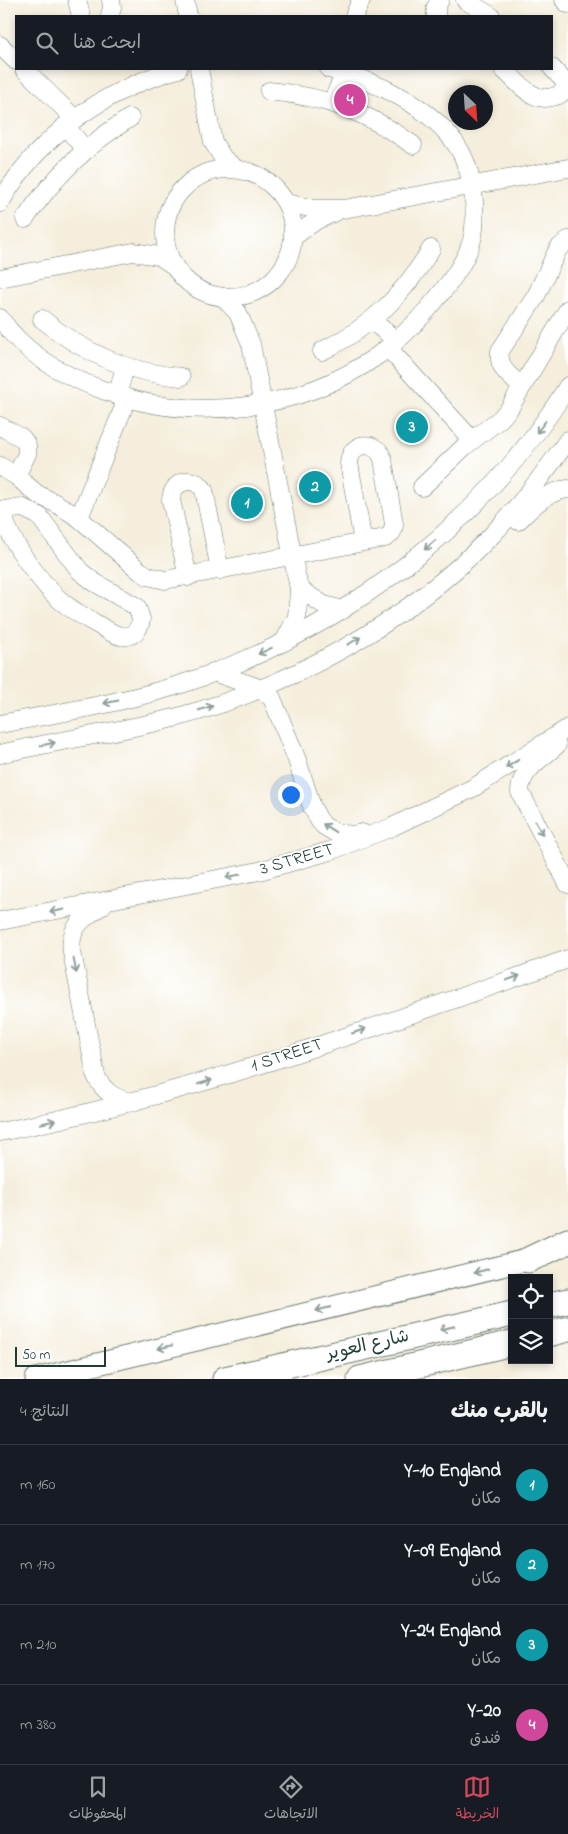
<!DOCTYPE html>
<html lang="ar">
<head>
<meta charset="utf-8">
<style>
	body { margin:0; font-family:"Indie Flower","Playpen Sans Arabic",sans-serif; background:#20242c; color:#f1f3f6; direction:rtl }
	.controls { position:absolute; right:15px; bottom:15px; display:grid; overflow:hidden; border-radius:0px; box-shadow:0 2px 8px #0003 }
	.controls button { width:45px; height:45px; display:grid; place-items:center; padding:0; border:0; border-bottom:1px solid #363941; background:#171b24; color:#f1f3f6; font:25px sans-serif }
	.compass { position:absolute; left:448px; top:85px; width:45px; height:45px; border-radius:50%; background:#171b24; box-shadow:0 2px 8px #0003; rotate:155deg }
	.scale { position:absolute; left:15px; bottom:12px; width:91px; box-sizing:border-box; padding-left:5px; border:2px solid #1f3d34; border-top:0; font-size:14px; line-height:18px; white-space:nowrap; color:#1f3d34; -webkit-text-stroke:4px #fff; paint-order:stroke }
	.you { position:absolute; left:290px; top:794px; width:18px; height:18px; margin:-12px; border:4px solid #fff; border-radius:50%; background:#1a73e8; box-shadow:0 0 0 8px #1a73e833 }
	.badge { display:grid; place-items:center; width:32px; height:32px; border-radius:50%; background:#d1495b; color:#fff; font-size:16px; font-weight:700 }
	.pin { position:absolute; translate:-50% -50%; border:2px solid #fff; box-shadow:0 1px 5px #0006 }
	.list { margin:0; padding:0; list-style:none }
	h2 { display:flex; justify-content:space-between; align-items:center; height:65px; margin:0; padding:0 20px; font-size:21px }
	h2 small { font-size:16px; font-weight:400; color:#9ea1a6 }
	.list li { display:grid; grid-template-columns:32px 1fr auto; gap:15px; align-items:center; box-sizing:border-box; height:80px; padding:0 20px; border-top:1px solid #363941 }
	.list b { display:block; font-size:19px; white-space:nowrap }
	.list p { margin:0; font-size:16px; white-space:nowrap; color:#9ea1a6 }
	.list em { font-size:16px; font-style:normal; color:#9ea1a6 }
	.icon { flex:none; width:28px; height:28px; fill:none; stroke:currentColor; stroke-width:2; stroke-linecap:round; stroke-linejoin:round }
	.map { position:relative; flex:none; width:568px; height:1379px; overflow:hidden; direction:ltr }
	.search { position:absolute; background:#171b24; box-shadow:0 2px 8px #0003; left:15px; right:15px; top:15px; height:55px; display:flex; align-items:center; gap:12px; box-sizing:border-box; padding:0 18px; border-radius:0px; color:#9ea1a6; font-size:19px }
	.sheet { height:385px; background:#171b24 }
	nav { display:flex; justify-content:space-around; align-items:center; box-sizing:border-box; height:70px; border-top:1px solid #363941; background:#171b24; font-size:14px; color:#9ea1a6 }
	nav a { display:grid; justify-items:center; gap:2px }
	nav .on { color:#d1495b }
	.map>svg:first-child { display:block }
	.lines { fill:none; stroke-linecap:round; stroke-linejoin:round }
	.minor-casing { stroke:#6a7b6f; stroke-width:19 }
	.major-casing { stroke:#6a7b6f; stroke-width:23 }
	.highway-casing { stroke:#6a7b6f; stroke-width:27 }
	.minor { stroke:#fff; stroke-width:18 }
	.major { stroke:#fff; stroke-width:21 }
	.highway { stroke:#fff; stroke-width:25 }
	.oneway { stroke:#8f9e9a }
	.labels { text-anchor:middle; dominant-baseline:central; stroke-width:4; stroke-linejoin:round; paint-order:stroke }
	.street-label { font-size:18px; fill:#1f3d34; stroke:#fff }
</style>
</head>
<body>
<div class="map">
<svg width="568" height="1379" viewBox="0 0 568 1379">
	<rect width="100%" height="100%" fill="#fff"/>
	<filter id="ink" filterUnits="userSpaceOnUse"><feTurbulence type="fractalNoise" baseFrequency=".02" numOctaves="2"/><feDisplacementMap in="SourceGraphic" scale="10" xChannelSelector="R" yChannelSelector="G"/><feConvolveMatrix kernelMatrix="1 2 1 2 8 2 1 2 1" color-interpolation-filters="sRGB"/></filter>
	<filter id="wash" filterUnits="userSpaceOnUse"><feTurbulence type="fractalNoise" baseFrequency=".0096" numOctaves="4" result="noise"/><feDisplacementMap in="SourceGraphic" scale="20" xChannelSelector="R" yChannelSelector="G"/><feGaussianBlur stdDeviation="1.12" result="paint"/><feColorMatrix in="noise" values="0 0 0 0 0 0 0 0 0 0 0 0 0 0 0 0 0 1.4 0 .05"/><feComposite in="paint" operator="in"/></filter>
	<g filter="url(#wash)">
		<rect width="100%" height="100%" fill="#f5eedc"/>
	</g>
	<g filter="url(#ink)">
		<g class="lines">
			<!-- minor casing -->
			<g class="minor-casing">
				<g id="minor">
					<polyline points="77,0 81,16"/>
					<polyline points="185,0 188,16"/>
					<polyline points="465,0 491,16"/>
					<polyline points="564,0 568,4"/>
					<polyline points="110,16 112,7 111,0"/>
					<polyline points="354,16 361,0"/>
					<polyline points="436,16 436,7 440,0"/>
					<polyline points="0,45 16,61"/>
					<polyline points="24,69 74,118"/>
					<polyline points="199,69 213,142 223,158 236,169"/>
					<path d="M503,69C517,81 532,103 552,97C558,96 562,94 565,89V82L552,68"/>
					<path d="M269,91C326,97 366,111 413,145"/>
					<polyline points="332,102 345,73"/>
					<polyline points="65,126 86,150"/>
					<circle cx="229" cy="233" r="64"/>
					<path d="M0,203C39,135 104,90 178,69"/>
					<polyline points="286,203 315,209 344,209 568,168"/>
					<path d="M25,219C53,178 87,144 130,118"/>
					<polyline points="293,237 317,220 337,211"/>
					<polyline points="0,278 133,252 159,256 173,265"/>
					<polyline points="223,297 238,313 251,344 299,589 297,617 284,642"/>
					<path d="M0,318C24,353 64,376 103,390C192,424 299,411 377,356C396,343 413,326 428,309C445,289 465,265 472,240C476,224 475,208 473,191C470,176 467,162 459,149C434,107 374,80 329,69"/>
					<path d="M42,319C83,353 128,373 181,377"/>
					<polyline points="372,321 396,340"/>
					<polyline points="388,348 472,440"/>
					<path d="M322,351C371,327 403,296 431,249"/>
					<path d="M521,386C510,376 497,368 500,351L536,296L558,249L568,240"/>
					<polyline points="117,396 125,367"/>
					<polyline points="0,426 22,438 27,445 27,454 16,476"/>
					<path d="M0,466L16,476L37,494L57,504L79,518L140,571L148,576L165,580L385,538C391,535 394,531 394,524L383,459L379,451L371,446C359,443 350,450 349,463L363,542"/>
					<polyline points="422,487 465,446 500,419 509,409 568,309"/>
					<path d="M0,510H1L23,508L39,516L80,571L94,582L137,607L141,619C140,629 133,638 121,636C114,635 106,629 100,626C81,615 62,605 48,588C28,565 9,539 1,510"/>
					<polyline points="79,518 127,399"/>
					<path d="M518,521C532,507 547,491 568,489"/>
					<path d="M188,577L171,500C172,481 193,474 204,490L220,570"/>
					<polyline points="299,589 324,605 343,610"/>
					<polyline points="213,672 259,688 272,698 297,760 312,807 319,820 324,826 336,833 352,835 362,833"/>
					<path d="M0,724C64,712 129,702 191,681C345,628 482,525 568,386"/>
					<path d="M557,745C543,758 520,770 520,792L568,884"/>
					<path d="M0,754C59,740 119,732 178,717C292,686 407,622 490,537C519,507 544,474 568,440"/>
					<path d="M103,905C84,917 68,927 72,952L96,1076C104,1092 115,1100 134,1102"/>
					<polyline points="0,921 259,871 330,851 392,827 473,788 568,728"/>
					<path d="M0,1132C195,1094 382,1025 568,959"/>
				</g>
			</g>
			<!-- major casing -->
			<g class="major-casing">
				<polyline id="major" points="36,1379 543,1256"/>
			</g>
			<!-- highway casing -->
			<g class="highway-casing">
				<g id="highway">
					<polyline points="528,1260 568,1241"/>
					<polyline points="549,1305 568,1301"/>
					<polyline points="549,1334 568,1329"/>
					<polyline points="225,1379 512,1314"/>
					<polyline points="360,1379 512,1343"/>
				</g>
			</g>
			<!-- minor -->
			<use href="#minor" class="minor"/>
			<!-- major -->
			<use href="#major" class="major"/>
			<!-- highway -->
			<use href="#highway" class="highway"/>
		</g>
		<!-- one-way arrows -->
		<defs><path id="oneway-shaft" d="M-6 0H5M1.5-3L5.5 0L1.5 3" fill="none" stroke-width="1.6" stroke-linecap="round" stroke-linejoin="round" transform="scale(1.25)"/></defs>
		<g class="oneway">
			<use href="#oneway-shaft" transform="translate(541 427) rotate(127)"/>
			<use href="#oneway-shaft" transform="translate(430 545) rotate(139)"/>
			<use href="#oneway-shaft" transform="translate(354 641) rotate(-30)"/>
			<use href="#oneway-shaft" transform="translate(265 651) rotate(155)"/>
			<use href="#oneway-shaft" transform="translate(111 702) rotate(169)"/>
			<use href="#oneway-shaft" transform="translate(206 708) rotate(-18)"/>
			<use href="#oneway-shaft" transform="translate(48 744) rotate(-11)"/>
			<use href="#oneway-shaft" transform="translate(512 764) rotate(147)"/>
			<use href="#oneway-shaft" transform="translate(329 828) rotate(-147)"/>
			<use href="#oneway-shaft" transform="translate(539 828) rotate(60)"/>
			<use href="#oneway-shaft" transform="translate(233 876) rotate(169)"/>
			<use href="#oneway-shaft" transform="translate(57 911) rotate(169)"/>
			<use href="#oneway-shaft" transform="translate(75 966) rotate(79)"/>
			<use href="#oneway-shaft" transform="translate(513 978) rotate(-19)"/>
			<use href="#oneway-shaft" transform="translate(359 1031) rotate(-19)"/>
			<use href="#oneway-shaft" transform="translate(205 1082) rotate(-17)"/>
			<use href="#oneway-shaft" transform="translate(48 1122) rotate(-13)"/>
			<use href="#oneway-shaft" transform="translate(481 1271) rotate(167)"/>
			<use href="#oneway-shaft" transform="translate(323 1309) rotate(166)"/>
			<use href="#oneway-shaft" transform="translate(447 1328) rotate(167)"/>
			<use href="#oneway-shaft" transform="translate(165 1347) rotate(166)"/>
		</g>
	</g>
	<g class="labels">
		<!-- street labels -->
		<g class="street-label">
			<text transform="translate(297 860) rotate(-16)">3 STREET</text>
			<text transform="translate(287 1056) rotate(-18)">1 STREET</text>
			<text transform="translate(368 1346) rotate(-13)">شارع العوير</text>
		</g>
	</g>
</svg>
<div class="controls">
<button><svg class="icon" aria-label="locate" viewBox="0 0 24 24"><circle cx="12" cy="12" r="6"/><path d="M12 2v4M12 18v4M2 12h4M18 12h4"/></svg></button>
<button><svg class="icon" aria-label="layers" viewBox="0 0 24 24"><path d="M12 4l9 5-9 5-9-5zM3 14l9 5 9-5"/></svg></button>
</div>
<svg class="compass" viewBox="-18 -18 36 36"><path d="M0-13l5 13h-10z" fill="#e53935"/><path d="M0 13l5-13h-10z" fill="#9ea1a6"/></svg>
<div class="scale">50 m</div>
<div class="you"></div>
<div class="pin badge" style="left:247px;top:503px;background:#0f9aa8">1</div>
<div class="pin badge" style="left:315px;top:487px;background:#0f9aa8">2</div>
<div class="pin badge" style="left:412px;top:427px;background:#0f9aa8">3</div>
<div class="pin badge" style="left:350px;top:100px;background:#d1479c">4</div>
<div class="search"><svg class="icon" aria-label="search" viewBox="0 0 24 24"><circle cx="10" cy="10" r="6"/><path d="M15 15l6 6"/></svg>ابحث هنا</div>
</div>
<section class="sheet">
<h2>بالقرب منك<small>النتائج: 4</small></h2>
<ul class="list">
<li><span class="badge" style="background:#0f9aa8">1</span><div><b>Y-10 England</b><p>مكان</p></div><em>160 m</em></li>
<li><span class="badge" style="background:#0f9aa8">2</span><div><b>Y-09 England</b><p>مكان</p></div><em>170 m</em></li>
<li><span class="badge" style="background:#0f9aa8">3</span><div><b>Y-24 England</b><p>مكان</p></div><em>210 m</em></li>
<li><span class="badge" style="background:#d1479c">4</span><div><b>Y-20</b><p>فندق</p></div><em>380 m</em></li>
</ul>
</section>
<nav>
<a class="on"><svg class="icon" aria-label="map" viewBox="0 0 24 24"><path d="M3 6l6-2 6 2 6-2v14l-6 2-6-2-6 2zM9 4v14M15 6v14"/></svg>الخريطة</a>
<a><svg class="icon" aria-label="directions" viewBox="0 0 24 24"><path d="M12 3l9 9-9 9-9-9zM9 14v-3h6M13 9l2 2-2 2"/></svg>الاتجاهات</a>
<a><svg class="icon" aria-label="saved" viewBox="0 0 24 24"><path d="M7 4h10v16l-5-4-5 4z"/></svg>المحفوظات</a>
</nav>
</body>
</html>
